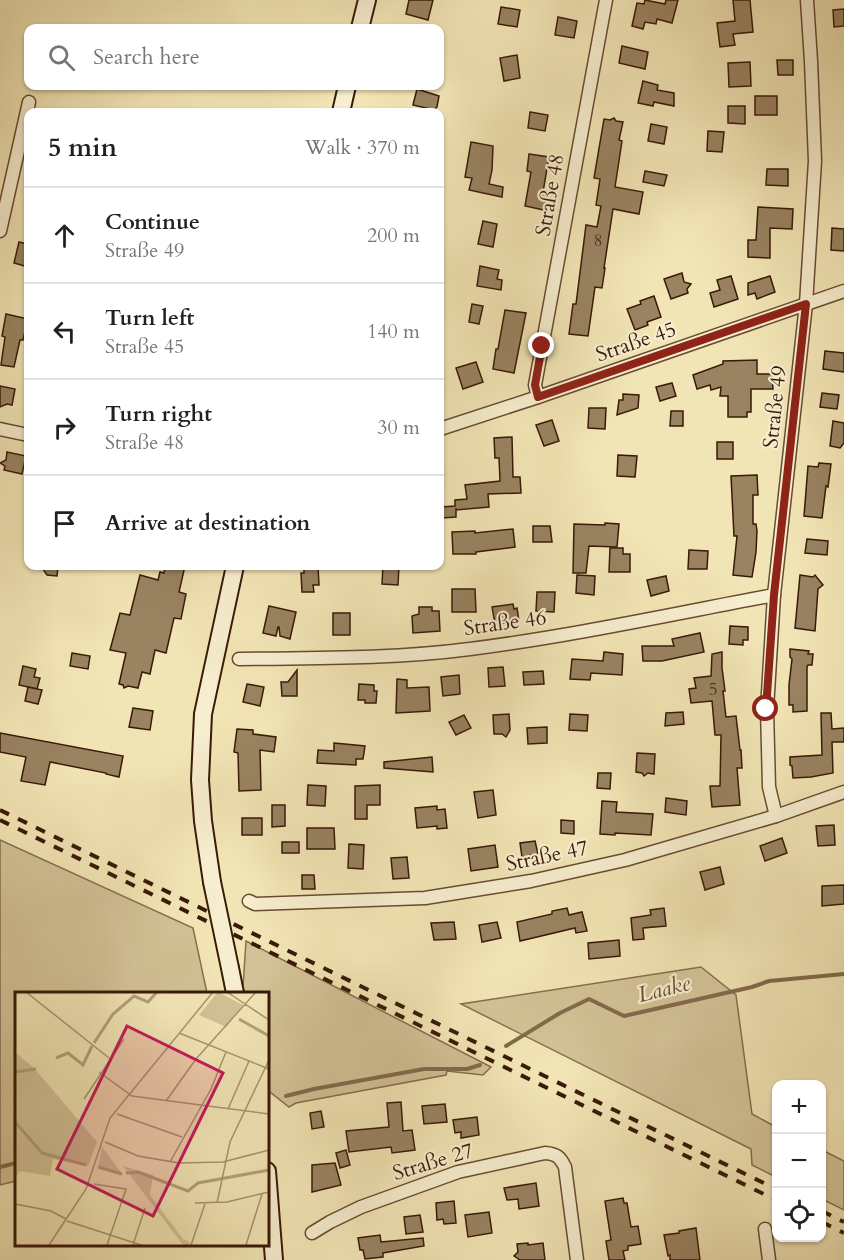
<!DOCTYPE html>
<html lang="en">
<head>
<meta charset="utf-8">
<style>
	body { margin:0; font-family:Cardo,serif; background:#f6f6f6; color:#202124 }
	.controls { position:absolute; right:18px; bottom:18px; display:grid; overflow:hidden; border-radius:12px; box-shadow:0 2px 4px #0004 }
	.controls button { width:54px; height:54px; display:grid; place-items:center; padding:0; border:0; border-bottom:2px solid #e0e0e0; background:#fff; color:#202124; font:30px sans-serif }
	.stop { position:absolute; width:18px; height:18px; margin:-14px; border:4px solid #8f2418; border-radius:50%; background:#fff }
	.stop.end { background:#8f2418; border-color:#fff; box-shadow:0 2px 6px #0008 }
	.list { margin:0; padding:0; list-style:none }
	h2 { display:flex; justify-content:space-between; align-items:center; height:78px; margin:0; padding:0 24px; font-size:26px }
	h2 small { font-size:20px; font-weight:400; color:#757577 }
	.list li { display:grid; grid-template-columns:39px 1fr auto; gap:18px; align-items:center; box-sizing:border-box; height:96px; padding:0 24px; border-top:2px solid #e0e0e0 }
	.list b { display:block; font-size:22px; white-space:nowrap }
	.list p { margin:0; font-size:20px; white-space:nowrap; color:#757577 }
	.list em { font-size:20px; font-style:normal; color:#757577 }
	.icon { flex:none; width:33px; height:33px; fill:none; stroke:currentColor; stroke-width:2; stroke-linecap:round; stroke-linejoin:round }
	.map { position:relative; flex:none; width:844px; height:1260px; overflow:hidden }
	.search { position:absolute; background:#fff; box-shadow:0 2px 4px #0004; left:24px; top:24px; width:420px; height:66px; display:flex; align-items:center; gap:15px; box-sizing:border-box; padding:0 21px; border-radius:12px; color:#757577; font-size:22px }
	.panel { position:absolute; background:#fff; box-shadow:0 2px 4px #0004; left:24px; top:108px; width:420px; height:462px; border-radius:12px }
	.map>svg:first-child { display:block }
	.green { fill:#d3c297; stroke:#866e4f; stroke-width:1.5 }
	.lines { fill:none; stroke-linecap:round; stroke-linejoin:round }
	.stream { stroke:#826a4c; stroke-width:4 }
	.building { fill:#998361; stroke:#391907; stroke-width:1.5 }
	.minor-casing { stroke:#674c32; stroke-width:15 }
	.secondary-casing { stroke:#391907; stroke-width:20 }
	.minor { stroke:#f7eecf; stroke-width:12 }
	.secondary { stroke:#f7eecf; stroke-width:16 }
	.rail { stroke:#391907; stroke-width:4; stroke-dasharray:10 10; stroke-linecap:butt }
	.secondary-bridge-casing { stroke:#391907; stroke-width:20; stroke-linecap:butt }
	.secondary-bridge { stroke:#f7eecf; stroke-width:16 }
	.route { stroke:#8f2418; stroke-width:8 }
	.labels { text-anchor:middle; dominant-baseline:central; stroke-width:4.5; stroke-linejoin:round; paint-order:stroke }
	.number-label { font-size:18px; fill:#51341e }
	.street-label { font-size:21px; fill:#391907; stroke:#f7eecf }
	.water-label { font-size:22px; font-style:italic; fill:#64482f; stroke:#f7eecf }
	.inset-river { fill:none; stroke:#b3a07a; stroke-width:3 }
	.inset-road { fill:none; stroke:#a8936f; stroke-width:1.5 }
	.view { fill:#c2185b; fill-opacity:0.15; stroke:#c2185b; stroke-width:3 }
	.inset-edge { fill:none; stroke:#391907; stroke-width:3 }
</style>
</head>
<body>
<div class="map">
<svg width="844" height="1260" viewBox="0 0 844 1260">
	<rect width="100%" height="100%" fill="#f2e5b5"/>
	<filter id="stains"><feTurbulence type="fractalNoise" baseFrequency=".00333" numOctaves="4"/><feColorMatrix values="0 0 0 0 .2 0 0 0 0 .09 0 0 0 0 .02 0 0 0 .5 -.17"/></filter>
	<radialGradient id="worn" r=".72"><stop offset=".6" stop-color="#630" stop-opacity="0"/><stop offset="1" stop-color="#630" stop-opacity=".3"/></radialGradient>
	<!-- green -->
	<g class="green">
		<polygon points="0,840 193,928 207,993 16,993 16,1181 0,1185"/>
		<polygon points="246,941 491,1067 483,1075 447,1071 446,1075 296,1103 289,1107 270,1092 267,1080 267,993 244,993 243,987"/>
		<polygon points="701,967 736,995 752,1114 776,1127 776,1177 752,1165 751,1149 461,1004"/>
		<polygon points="822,1150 844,1161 844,1210 822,1199"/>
	</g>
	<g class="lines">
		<!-- stream -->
		<g class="stream">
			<polyline points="506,1046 560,1013 589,999 624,1016 752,987 769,981 844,974"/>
			<polyline points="286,1096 314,1089 424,1069 467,1069 480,1065"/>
			<polyline points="0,1167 16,1163"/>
		</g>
	</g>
	<!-- building -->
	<g class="building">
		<polygon points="409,0 433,0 428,20 406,14"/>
		<polygon points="645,0 665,4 666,0 678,0 672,23 657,19 656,24 645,22 643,29 632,26 637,3 644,4"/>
		<polygon points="733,0 750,0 753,32 733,34 735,45 720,47 717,23 735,21"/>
		<polygon points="501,7 520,10 517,27 498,24"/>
		<polygon points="844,9 844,26 834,27 833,10"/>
		<polygon points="558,17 577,21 574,38 555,35"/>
		<polygon points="622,46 648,52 645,69 619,63"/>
		<polygon points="517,55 520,78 504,81 500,58"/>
		<polygon points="777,60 793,60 793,75 778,75"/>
		<polygon points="750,62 751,86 729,87 728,63"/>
		<polygon points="643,81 658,85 657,90 674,93 674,106 654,102 653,106 638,103"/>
		<polygon points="417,89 439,96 437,107 434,110 413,105"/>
		<rect x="755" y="96" width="22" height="19"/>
		<polygon points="728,106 745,106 745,124 728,123"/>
		<polygon points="530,112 548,115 545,131 528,128"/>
		<polygon points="614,118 616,121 623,122 619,140 622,141 615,187 643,192 639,214 613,209 604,268 605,268 602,288 595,287 588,336 569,334 573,304 576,304 586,225 597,227 601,206 596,205 600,179 594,178 604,119 610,120"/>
		<polygon points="651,124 667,127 664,144 648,141"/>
		<polygon points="708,131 724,132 722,152 707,151"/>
		<polygon points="471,142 493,146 492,170 489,184 503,187 502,197 469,190 472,178 465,177"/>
		<polygon points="529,154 549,157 543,192 547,193 544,210 525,206 531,172 527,171"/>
		<polygon points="767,169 788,169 788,186 766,185"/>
		<polygon points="645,171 667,175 664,186 643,182"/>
		<polygon points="758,207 793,209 792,229 770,228 770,258 748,257 748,240 756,240"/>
		<polygon points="483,221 497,224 493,247 478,244"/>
		<polygon points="832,228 844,229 844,251 831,250"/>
		<polygon points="19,242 28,244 28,267 14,263"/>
		<polygon points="480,266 499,270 497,279 502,280 501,290 477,286"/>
		<polygon points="682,273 684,282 691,284 687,289 688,293 671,299 664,279"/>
		<polygon points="731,276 738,299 714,307 710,293 720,290 717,280"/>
		<polygon points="770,276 775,292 757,299 755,293 748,295 748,283"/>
		<polygon points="654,296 661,317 647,322 648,325 635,330 627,309 641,304 640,301"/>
		<polygon points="472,304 483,306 479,324 469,322"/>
		<polygon points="505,310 526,313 514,373 493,369 496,349 498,349"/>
		<polygon points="6,314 28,319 23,340 20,340 14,367 1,365 5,337 2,336"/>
		<polygon points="825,351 844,353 844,372 823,369"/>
		<polygon points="757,360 757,374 772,374 773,389 751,389 751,412 747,412 747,417 728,417 728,396 720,396 721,387 711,390 710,385 697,389 693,375 723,364 723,361"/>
		<polygon points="476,362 483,382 463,389 456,368"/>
		<polygon points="672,383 676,396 660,401 656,387"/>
		<polygon points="0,386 15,389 12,405 7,404 0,407"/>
		<polygon points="822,393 839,395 837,409 820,407"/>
		<polygon points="623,394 639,395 638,408 617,415 619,400 623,400"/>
		<polygon points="589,408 606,408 605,429 588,428"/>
		<polygon points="671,411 683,411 683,426 670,426"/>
		<polygon points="552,420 559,441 544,446 536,425"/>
		<polygon points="833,421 844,423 844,443 840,448 830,446"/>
		<polygon points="512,437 513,477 520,477 521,493 488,494 489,507 456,510 456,508 456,517 442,518 442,507 455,506 455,500 467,499 465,485 500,481 499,458 495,458 494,438"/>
		<rect x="717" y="442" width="16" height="17"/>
		<polygon points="7,452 26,456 22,474 4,470 5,466 0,463 6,460"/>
		<polygon points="618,455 637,456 635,477 617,476"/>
		<polygon points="819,463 831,464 828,487 826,486 822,518 804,516 808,466 818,467"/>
		<polygon points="757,475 758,495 753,495 753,524 756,524 757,531 756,552 752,577 733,575 737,536 734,536 731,476"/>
		<polygon points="605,523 619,524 617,547 589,546 586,573 573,573 574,524 605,525"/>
		<polygon points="533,526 550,526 552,542 533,542"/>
		<polygon points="513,529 515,547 476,552 476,554 453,554 452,532 475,531 475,533"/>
		<polygon points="807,539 828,541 827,555 805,553"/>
		<polygon points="610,548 623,548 623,554 630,554 630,572 609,572"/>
		<polygon points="689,550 708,551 707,569 688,569"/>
		<polygon points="41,566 58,566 57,576 47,575"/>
		<polygon points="165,566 185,566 179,592 186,594 181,619 174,618 166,653 155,650 150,674 142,672 138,688 128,686 124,688 123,685 119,684 126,653 110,650 120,613 130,615 140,575 158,580 160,572 164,573"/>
		<polygon points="304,566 318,566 319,585 313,585 314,592 302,592 301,573 304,573"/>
		<polygon points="383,566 399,566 398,585 382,584"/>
		<polygon points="577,575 595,576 594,595 576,593"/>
		<polygon points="800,575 813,577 815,575 823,585 818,589 815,631 795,628"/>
		<polygon points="666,576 669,591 651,596 647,580"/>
		<polygon points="452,589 475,589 476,612 452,612"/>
		<polygon points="537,592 555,592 554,612 536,611"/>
		<polygon points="513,604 514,609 517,608 519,621 495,624 492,607"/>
		<polygon points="269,606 296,612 290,639 280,636 279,627 278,627 276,636 263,633"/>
		<polygon points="419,607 432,607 432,611 439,611 440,631 413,633 412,616 419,614"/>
		<rect x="333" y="613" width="17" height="22"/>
		<polygon points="730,626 748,627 748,640 743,640 743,645 729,644"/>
		<polygon points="700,633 704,652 662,661 643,661 642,646 674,646 672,639"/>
		<polygon points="790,649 809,651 808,654 813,654 812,665 808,665 807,667 807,711 793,712 793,705 789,705 789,685 792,659 790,657"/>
		<polygon points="604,652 623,654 622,675 591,673 590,680 570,679 572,659 603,661"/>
		<polygon points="722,652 722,668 725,691 723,691 726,717 736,716 740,750 741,750 742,768 737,768 740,805 712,807 710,786 720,786 721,735 715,735 712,701 691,703 689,689 696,688 694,678 711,676 712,654"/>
		<polygon points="72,653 90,656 88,669 70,666"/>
		<polygon points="23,666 36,669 34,677 40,678 37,689 19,685"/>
		<polygon points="503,667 505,686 489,687 488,668"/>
		<polygon points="297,670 297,696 282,696 281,682 288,682"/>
		<polygon points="543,671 544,684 524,685 523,672"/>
		<polygon points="459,675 460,694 443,696 441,677"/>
		<polygon points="397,679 407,680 407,688 429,687 430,711 396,713"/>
		<polygon points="247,684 264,687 260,706 243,702"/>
		<polygon points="359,684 374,685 374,691 377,691 376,703 365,703 365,700 358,700"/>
		<polygon points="28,687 42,690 38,704 25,701"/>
		<polygon points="133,708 153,711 150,730 129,727"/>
		<polygon points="683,712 684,724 665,726 666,713"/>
		<polygon points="821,713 831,713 832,729 844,728 844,742 832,742 833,773 811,777 793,778 792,766 790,765 790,757 822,755"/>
		<polygon points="509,714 510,730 506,737 502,734 494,734 493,715"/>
		<polygon points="570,714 588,715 587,731 569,730"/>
		<polygon points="464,715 471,728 456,735 449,722"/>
		<polygon points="547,727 547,743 528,744 527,728"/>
		<polygon points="237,729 253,730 253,734 276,737 274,752 260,750 261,790 239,791 238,753 234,752"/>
		<polygon points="0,733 123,756 119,777 106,774 106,773 50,762 45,785 21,781 26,757 0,752"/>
		<polygon points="334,743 365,746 363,759 356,759 356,765 317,763 318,750 334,751"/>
		<polygon points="637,753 655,754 654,774 648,773 644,776 642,773 636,772"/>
		<polygon points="432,757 433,772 384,768 384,762"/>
		<polygon points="598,773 611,773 610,789 597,788"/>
		<polygon points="308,785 326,786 325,806 307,805"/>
		<polygon points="380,785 380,805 367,805 367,819 355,819 355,786"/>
		<polygon points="493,790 496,815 478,818 474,792"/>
		<polygon points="666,798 687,801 686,815 665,812"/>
		<polygon points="602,801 617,802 616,812 653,814 651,835 615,833 615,835 600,834"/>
		<polygon points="272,805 285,805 285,826 272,827"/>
		<polygon points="437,806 437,810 445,809 447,828 437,829 437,826 417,828 415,808"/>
		<rect x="242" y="818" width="20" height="17"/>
		<polygon points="561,820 574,821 574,834 561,833"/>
		<polygon points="834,825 835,845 818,846 816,826"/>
		<polygon points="307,828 334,828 335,849 307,849"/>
		<polygon points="782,838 787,853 765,861 760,846"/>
		<polygon points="535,841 538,854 522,857 520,843"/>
		<rect x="282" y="842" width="17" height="11"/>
		<polygon points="349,844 364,845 363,869 348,868"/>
		<polygon points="495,845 498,867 471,871 468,849"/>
		<polygon points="407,857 409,878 393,879 391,858"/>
		<polygon points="720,867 724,884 705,890 700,872"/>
		<polygon points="302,875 314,875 315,889 302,889"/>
		<polygon points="844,885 844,904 822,906 822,886"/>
		<polygon points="567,908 569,915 582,912 587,931 576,933 575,928 520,941 517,922 552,914 552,911"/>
		<polygon points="664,908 666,926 643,928 644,939 633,940 631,918 651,915 650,910"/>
		<polygon points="454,922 456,939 434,940 431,923"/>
		<polygon points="497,922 501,938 482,942 479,925"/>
		<polygon points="619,940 620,956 589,959 588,943"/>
		<polygon points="401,1102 403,1131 412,1130 415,1150 392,1153 391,1147 349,1152 346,1131 389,1127 387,1103"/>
		<polygon points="445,1104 447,1122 424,1124 422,1106"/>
		<polygon points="321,1111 324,1127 312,1129 310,1113"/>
		<polygon points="477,1117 479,1135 461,1138 461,1132 455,1133 453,1120"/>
		<polygon points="346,1150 350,1165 340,1168 336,1153"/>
		<polygon points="335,1163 341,1185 312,1192 312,1165"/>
		<polygon points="536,1183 539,1206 519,1209 518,1199 507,1200 504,1188"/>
		<polygon points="623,1198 624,1203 627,1203 631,1227 638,1226 641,1244 628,1246 628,1250 623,1251 625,1260 609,1260 606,1241 611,1240 605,1201"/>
		<polygon points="454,1201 456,1223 444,1224 443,1219 437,1220 436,1203"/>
		<polygon points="489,1212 492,1233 468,1237 465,1215"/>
		<polygon points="420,1215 423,1232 406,1234 404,1217"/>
		<polygon points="696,1228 700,1260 670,1260 670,1255 668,1256 664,1235 679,1233 679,1231"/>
		<polygon points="380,1235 381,1242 423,1238 424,1246 383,1253 383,1257 365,1259 363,1250 360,1250 358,1238"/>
		<polygon points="528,1243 528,1245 543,1243 545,1260 520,1260 514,1256 518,1252 517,1244"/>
	</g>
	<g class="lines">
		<!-- minor casing -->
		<g class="minor-casing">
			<g id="minor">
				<polyline points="0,231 29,102"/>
				<polyline points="538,397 535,385 606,0"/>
				<polyline points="0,429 28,435"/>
				<polyline points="440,429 538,397 844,291"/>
				<path d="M239,659C316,658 393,659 470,649C572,636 673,614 774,595"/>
				<polyline points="776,816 769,787 767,709 774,595 806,304 815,161 811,61 807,0"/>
				<polyline points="249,901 255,904 425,898 531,881 625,860 776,816 844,792"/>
				<polyline points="765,1229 769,1260"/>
				<path d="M312,1233L330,1222L361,1207L458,1172L545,1153C557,1154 560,1157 565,1167L577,1260"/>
			</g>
		</g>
		<!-- secondary casing -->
		<g class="secondary-casing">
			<g id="secondary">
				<polyline points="360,28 367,0"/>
				<polyline points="341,112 347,86"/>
				<polyline points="212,882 203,821 200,780 203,714 235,566"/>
				<polyline points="230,968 235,993"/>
				<polyline points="267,1171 274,1260"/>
			</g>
		</g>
		<!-- minor -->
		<use href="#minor" class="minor"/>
		<!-- secondary -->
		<use href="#secondary" class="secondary"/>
		<!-- rail -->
		<g class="rail">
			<polyline points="0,810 776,1189"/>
			<polyline points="0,820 776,1200"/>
			<polyline points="822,1211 844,1222"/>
			<polyline points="822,1222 844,1233"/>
		</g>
		<!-- secondary-bridge casing -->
		<g class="secondary-bridge-casing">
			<polyline id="secondary-bridge" points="212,882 230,968"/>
		</g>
		<!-- secondary-bridge -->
		<use href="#secondary-bridge" class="secondary-bridge"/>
	</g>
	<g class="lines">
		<!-- route -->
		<polyline class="route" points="542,346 535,385 538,397 806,304 774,595 766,709"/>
	</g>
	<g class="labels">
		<!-- number labels -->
		<g class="number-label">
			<text x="598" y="240">8</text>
			<text x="713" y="689">5</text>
		</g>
		<!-- street labels -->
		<g class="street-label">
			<text transform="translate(550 195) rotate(-80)">Straße 48</text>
			<text transform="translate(636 342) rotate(-19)">Straße 45</text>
			<text transform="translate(775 407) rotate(-84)">Straße 49</text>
			<text transform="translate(505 623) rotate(-8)">Straße 46</text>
			<text transform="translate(547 856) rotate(-12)">Straße 47</text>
			<text transform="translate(433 1162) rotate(-17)">Straße 27</text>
		</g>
		<!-- water labels -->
		<g class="water-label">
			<text transform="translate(664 989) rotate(-14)">Laake</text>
		</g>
	</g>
	<!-- overview -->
	<g transform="translate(15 992)">
		<rect width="254" height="254" fill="#f2e5b5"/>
		<path d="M203,0L228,13L211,35L184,23ZM0,60L19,76L82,150L73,174L38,167L35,184L5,179L0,186ZM87,155L108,183L83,176ZM108,174L138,183L135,203L168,247L175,250L174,253H168Z" fill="#d3c297"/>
		<path class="inset-river" d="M224,27L254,44M79,51L98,22L119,4L133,10L142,0M41,66L53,61L68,73L77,54M0,80L21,77M0,130L27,161L71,173M83,175L107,182M111,181L123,180L173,199L183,191L254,178"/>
		<path class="inset-road" d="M11,0L94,66M212,0L254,28M164,41L254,77M84,80L117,104L254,122M69,107L109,47M151,109L181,67L241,0M213,117L234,69M102,122L167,145M90,150L123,164L164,171L208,170L254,158M155,170L196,97L211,60M79,192L111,197L92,253M180,211L212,210L254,200M202,211L215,150L254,68M0,212L36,219L51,227M52,229L126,253M34,253L71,197L95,126L198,0M118,253L130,216M176,253L190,212M231,253L247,202"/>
		<path class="view" d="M112,34L208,81L138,224L42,177Z"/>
		<rect width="254" height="254" class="inset-edge"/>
	</g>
	<rect width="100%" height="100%" filter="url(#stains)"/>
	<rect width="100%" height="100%" fill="url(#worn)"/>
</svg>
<div class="controls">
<button>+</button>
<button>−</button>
<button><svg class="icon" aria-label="locate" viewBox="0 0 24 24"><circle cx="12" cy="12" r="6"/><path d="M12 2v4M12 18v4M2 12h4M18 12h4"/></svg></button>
</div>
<div class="stop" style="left:766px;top:709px"></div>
<div class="stop end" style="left:542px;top:346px"></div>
<div class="search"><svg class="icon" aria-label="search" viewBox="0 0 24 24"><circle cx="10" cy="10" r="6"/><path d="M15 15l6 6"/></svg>Search here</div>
<section class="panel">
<h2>5 min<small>Walk · 370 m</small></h2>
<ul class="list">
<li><svg class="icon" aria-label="ahead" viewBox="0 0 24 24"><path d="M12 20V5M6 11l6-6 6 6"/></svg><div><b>Continue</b><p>Straße 49</p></div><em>200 m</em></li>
<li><svg class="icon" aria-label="left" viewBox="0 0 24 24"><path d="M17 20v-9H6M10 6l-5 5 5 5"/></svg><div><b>Turn left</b><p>Straße 45</p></div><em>140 m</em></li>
<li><svg class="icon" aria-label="right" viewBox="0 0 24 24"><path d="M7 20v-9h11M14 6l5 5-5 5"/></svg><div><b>Turn right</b><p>Straße 48</p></div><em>30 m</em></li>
<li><svg class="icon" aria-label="arrive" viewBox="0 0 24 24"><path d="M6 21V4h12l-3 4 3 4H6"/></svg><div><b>Arrive at destination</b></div></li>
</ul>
</section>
</div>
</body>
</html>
